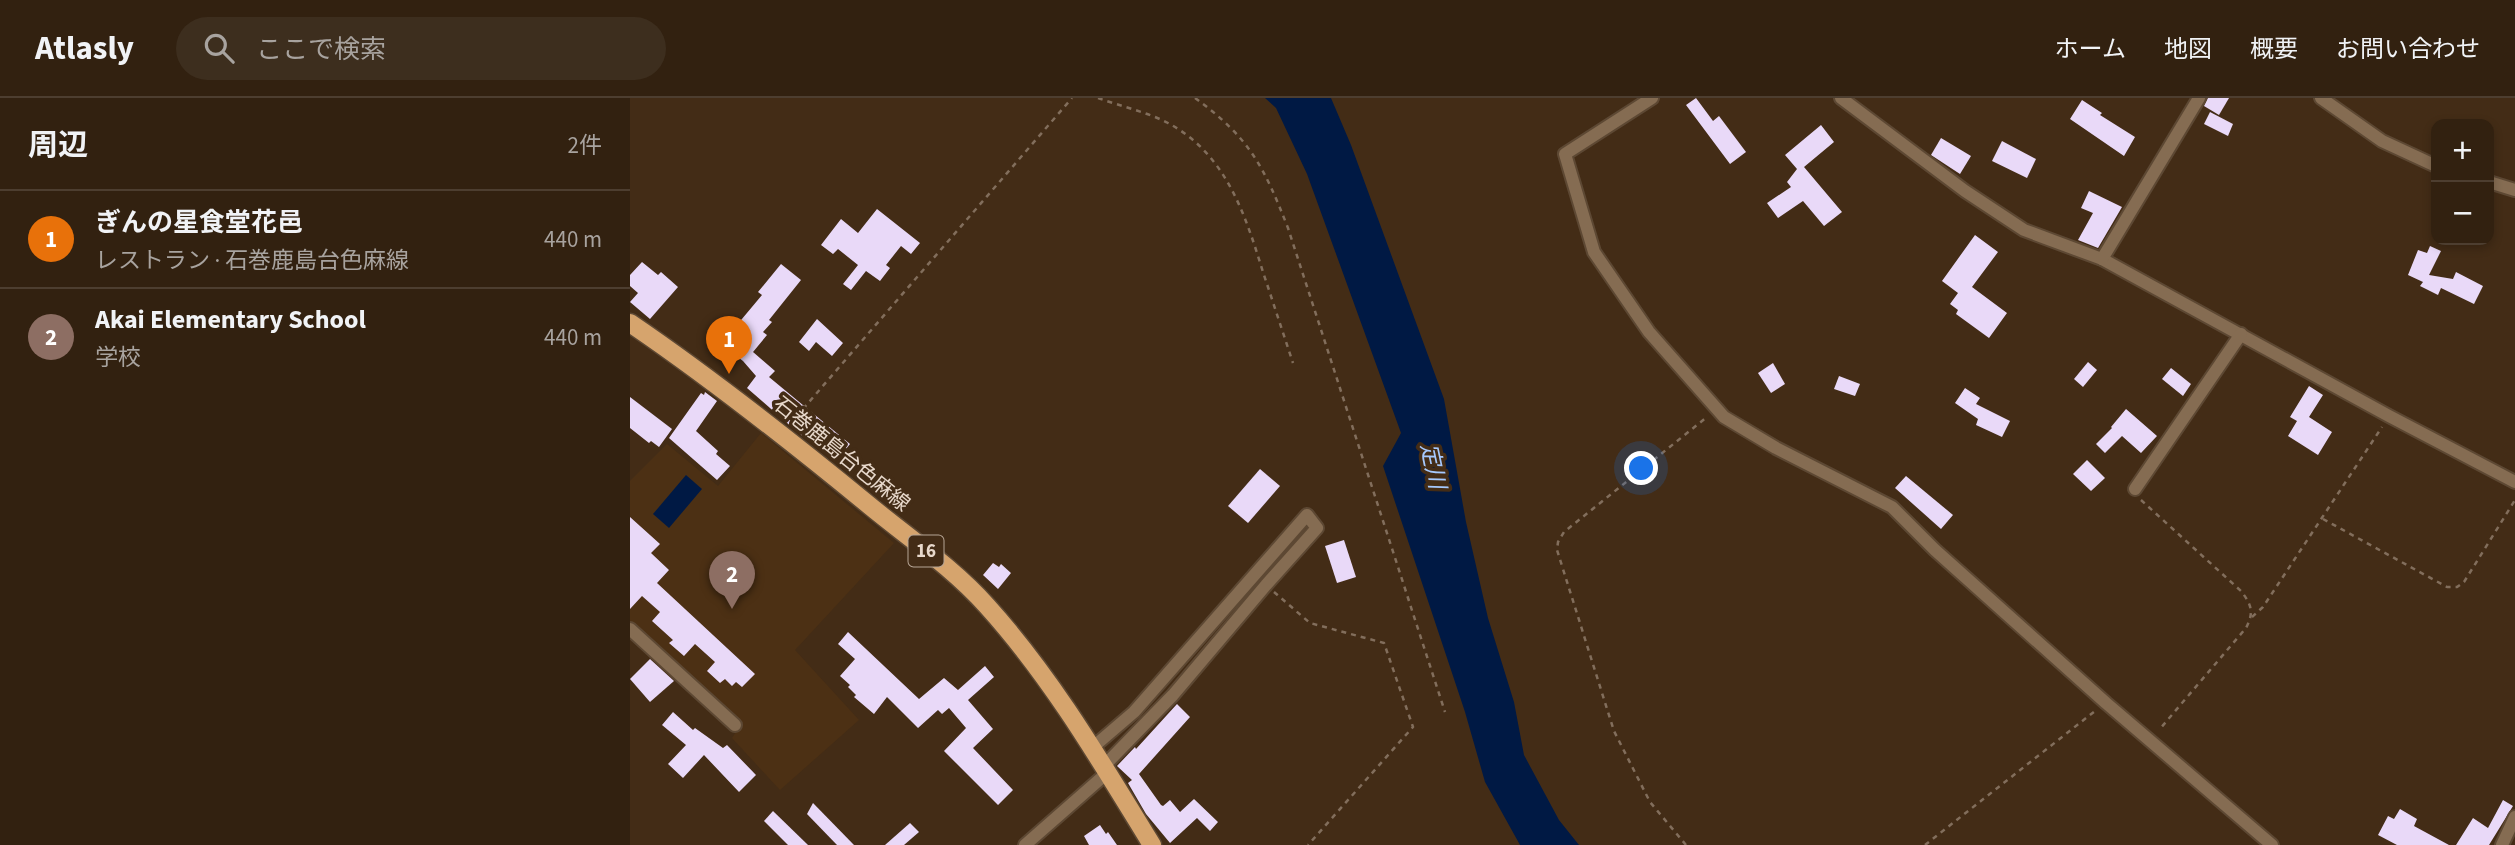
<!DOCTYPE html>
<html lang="ja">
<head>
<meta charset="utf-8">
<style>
	body { margin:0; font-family:"Source Sans 3","Noto Sans JP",sans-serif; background:#3d2e1e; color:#f1f3f6 }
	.controls { position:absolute; right:21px; top:21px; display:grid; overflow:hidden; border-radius:14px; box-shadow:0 4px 10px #0003 }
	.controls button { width:63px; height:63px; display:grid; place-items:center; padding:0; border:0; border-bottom:2px solid #4d3e30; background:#322110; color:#f1f3f6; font:35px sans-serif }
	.you { position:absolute; left:1012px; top:371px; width:24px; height:24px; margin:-18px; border:5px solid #fff; border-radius:50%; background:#1a73e8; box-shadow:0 0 0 10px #1a73e833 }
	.badge { display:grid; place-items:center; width:46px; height:46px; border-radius:50%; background:#88bafc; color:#fff; font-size:23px; font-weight:700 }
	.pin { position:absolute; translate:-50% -58px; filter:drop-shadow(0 2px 4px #0008) }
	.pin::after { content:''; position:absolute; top:37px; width:24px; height:21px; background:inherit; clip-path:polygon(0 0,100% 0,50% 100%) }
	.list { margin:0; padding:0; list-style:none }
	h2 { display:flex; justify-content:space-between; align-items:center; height:91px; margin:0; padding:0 28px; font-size:30px }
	h2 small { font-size:23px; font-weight:400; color:#a8a39f }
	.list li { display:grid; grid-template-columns:46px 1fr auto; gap:21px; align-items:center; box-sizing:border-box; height:98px; padding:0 28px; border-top:2px solid #4d3e30 }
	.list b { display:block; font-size:26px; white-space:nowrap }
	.list p { margin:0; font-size:23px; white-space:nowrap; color:#a8a39f }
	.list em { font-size:23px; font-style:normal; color:#a8a39f }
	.icon { flex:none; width:38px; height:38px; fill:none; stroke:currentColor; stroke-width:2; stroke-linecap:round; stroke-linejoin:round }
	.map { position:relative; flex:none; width:1885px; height:747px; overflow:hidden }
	header { display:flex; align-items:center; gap:42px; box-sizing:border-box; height:98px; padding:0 35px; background:#322110; border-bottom:2px solid #4d3e30 }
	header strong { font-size:33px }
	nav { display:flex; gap:38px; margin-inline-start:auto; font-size:24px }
	.search { width:490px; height:63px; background:#3d2e1e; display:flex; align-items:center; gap:18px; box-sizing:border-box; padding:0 24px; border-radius:38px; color:#a8a39f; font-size:26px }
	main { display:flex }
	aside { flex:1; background:#322110 }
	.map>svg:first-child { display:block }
	.built { fill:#4c3014 }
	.water { fill:#001944 }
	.building { fill:#e9d9f8 }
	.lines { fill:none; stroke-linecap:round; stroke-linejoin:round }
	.street-casing { stroke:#5d4833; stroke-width:16 }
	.primary-casing { stroke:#5d4833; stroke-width:21 }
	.path { stroke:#826e5c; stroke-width:2.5; stroke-dasharray:5 5; stroke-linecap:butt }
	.street { stroke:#856c52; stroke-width:12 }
	.primary { stroke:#d6a46d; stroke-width:18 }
	.labels { text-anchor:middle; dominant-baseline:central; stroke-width:7; stroke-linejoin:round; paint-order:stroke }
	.shield { fill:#432c16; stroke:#b6a595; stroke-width:2 }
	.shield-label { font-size:19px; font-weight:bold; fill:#e8d9cc }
	.street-label { font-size:21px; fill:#e8d9cc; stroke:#432c16 }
	.water-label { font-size:23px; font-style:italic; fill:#a6c9fe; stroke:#432c16 }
</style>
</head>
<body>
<header>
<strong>Atlasly</strong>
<div class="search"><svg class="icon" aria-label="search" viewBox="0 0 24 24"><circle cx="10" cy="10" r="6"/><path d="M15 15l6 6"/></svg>ここで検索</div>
<nav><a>ホーム</a><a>地図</a><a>概要</a><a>お問い合わせ</a></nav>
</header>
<main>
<aside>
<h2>周辺<small>2件</small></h2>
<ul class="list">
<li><span class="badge" style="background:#e8710a">1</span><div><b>ぎんの星食堂花邑</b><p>レストラン · 石巻鹿島台色麻線</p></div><em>440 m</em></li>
<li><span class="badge" style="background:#8d6e63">2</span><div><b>Akai Elementary School</b><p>学校</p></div><em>440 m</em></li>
</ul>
</aside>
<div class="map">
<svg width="1885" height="747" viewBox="0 0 1885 747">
	<rect width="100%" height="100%" fill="#432c16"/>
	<!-- built -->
	<polygon class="built" points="131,335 264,445 165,552 229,622 150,692 102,640 111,626 0,524 0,383 37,346 88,388"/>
	<!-- water -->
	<g class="water">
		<polygon points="635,0 701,0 721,47 814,301 836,424 858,520 884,604 894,657 929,722 949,747 890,747 855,684 835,614 753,368 771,335 677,76 646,10"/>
		<polygon points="56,377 72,391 39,430 23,416"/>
	</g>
	<!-- building -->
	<g class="building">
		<polygon points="1066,0 1083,23 1089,18 1116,54 1100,66 1056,7"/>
		<polygon points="1578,0 1599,0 1589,17 1574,8"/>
		<polygon points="1452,2 1472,15 1470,17 1505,39 1494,58 1440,21"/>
		<polygon points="1580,14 1603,26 1598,38 1574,26"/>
		<polygon points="1191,27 1204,44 1174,69 1212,114 1194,128 1173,103 1148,120 1137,105 1161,89 1157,84 1167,71 1155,57"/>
		<polygon points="1311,40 1341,58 1330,76 1301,57"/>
		<polygon points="1372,43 1406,61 1397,80 1362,63"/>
		<polygon points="1459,93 1492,109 1468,150 1448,142 1463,115 1451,110"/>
		<polygon points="247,111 290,145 281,156 271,148 256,167 260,170 250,183 236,173 221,192 213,186 228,167 208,151 203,156 191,147 211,121 228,135"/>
		<polygon points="1345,137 1368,154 1342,189 1377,215 1359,240 1326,216 1328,212 1320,206 1328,195 1312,183"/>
		<polygon points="1800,148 1811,153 1799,177 1823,181 1826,174 1853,188 1844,206 1811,190 1808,197 1790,188 1793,184 1778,177 1788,152 1797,155"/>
		<polygon points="12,164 28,177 31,174 48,189 20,221 0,204 8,195 0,188 0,177"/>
		<polygon points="151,166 171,182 139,222 142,224 133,234 137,237 123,254 145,273 139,279 220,346 207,362 177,338 175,340 164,331 117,290 126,278 113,263 91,246 132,197 128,194"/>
		<polygon points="187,221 213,245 202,258 186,244 179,253 169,244"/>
		<polygon points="1458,264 1467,272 1453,289 1444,281"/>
		<polygon points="1143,265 1155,286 1141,295 1128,275"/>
		<polygon points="1541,270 1561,286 1553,298 1532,281"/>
		<polygon points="1209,278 1230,286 1225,298 1204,291"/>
		<polygon points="1679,288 1693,297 1679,319 1702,334 1688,357 1658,338 1667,323 1660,319"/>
		<polygon points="1335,290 1350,300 1346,306 1380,323 1372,339 1346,327 1348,321 1325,305"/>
		<polygon points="75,294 87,303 66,333 88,353 86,356 100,368 87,382 39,340 71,295 74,297"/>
		<polygon points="0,299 42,331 29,349 21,343 19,345 0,330"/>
		<polygon points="1496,311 1527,338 1511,355 1492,338 1475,355 1466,346 1482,330 1481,329"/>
		<polygon points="1457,362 1475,380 1461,393 1443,376"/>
		<polygon points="630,371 650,388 618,425 598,408"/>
		<polygon points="1276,378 1323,417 1311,431 1265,390"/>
		<polygon points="0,419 30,446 21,455 39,472 27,485 125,576 112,589 106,584 102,588 95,581 90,585 77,573 85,564 65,546 54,558 39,545 43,542 22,523 30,514 12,498 0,511"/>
		<polygon points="714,442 726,479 707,485 695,448"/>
		<polygon points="363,465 369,469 371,466 381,475 368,491 353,477"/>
		<polygon points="218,534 289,601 314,580 328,592 355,568 364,579 338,602 363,631 343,650 383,692 368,707 314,653 336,630 319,610 312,616 308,612 288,630 257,599 244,616 224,599 226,597 218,589 220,587 210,578 225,561 208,546"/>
		<polygon points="20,561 44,583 20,604 0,581"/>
		<polygon points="547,606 560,619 509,676 531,707 533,708 540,702 550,714 564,701 588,724 580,733 567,720 540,745 516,716 498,685 502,682 487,668 505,649 506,651"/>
		<polygon points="43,614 63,632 65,630 93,650 97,647 126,677 109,694 74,657 53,680 38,666 56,647 32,627"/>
		<polygon points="1873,702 1883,708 1859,747 1826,747 1843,720 1858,730"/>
		<polygon points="183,705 224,747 207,747 177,716"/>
		<polygon points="1770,711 1787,721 1784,728 1819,747 1767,747 1748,737 1758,718 1764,721"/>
		<polygon points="143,713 178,747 158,747 134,723"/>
		<polygon points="280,725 289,734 274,747 255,747"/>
		<polygon points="470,727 476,736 478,734 487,747 459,747 454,738"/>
	</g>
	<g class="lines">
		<!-- street casing -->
		<g class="street-casing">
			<g id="street">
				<polyline points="1022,0 935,56 964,154 1019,234 1094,319 1146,350 1262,409 1305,452 1476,605 1642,747"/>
				<polyline points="1211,0 1335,93 1394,132 1472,161 1759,318 1885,384"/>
				<polyline points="1691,0 1752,43 1806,68"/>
				<polyline points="1859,84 1885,92"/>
				<polyline points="1472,161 1569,0"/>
				<polyline points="1505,391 1611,236"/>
				<polyline points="0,531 105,627"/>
				<polyline points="462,650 504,614 677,417 687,430 636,487 543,597 473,669"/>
				<polyline points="395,747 477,675"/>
				<polyline points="1872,747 1885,719"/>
			</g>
		</g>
		<!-- primary casing -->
		<g class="primary-casing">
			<path id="primary" d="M0,225C84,282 162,344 240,408C279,440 323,470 357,508C422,580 471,664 522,747"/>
		</g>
		<!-- path -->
		<g class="path">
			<path d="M468,0C490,8 517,14 538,25C596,56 615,116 633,174C643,204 653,235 663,265"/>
			<path d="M565,0C620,40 634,69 658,130L815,614"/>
			<polyline points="160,326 442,0"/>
			<path d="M1511,402L1611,493C1622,507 1624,515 1616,530L1529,632"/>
			<polyline points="1693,421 1817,489 1827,489 1834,484 1885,402"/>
			<polyline points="644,494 680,525 754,545 783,629 678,747"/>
			<polyline points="1622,519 1633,509 1752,329"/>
			<polyline points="1056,747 1020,704 984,633 927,452 928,444 934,434 1077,319"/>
			<polyline points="1295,747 1465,613"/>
		</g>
		<!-- street -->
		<use href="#street" class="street"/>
		<!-- primary -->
		<use href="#primary" class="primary"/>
	</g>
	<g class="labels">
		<!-- shield labels -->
		<rect class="shield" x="278.5" y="437.5" width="35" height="31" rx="5"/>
		<g class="shield-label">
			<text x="296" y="453">16</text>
		</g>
		<!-- street labels -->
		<g class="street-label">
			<text transform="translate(212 356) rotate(39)">石巻鹿島台色麻線</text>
		</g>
		<!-- water labels -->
		<g class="water-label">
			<text transform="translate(803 368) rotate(78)">定川</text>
		</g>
	</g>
</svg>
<div class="controls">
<button>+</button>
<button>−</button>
</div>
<div class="you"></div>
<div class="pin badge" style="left:99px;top:276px;background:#e8710a">1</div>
<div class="pin badge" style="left:102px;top:511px;background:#8d6e63">2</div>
</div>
</main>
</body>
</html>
